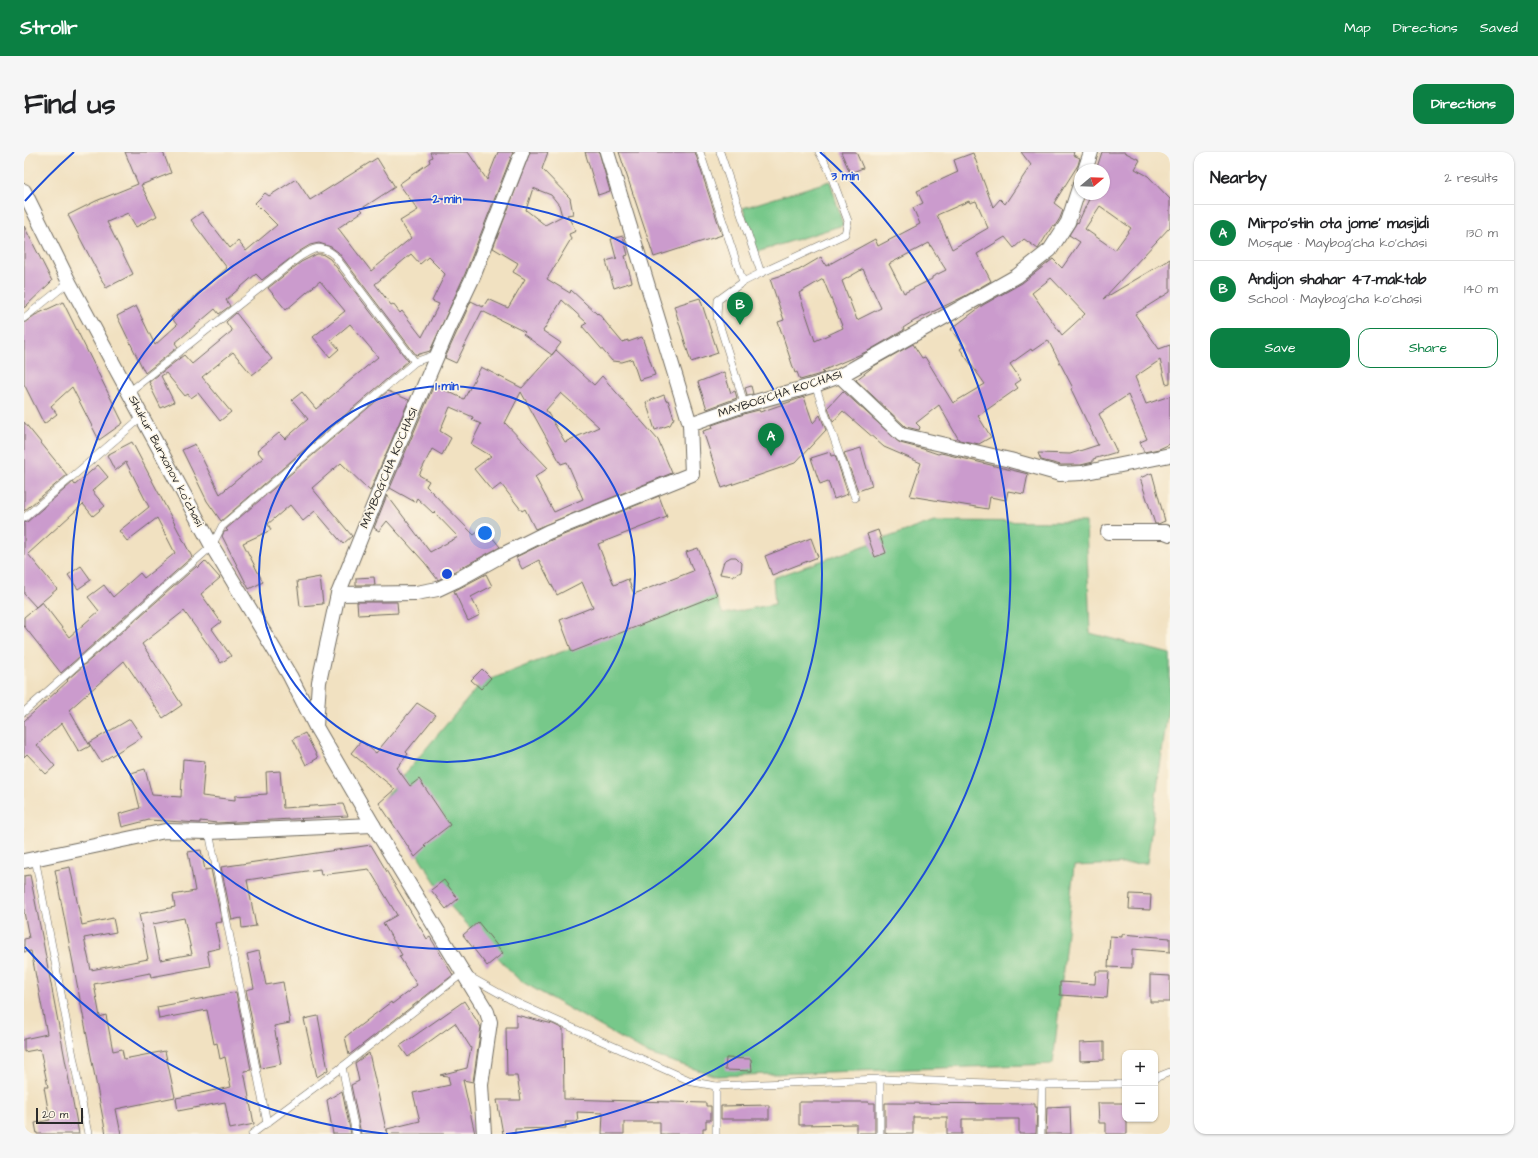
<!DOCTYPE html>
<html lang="en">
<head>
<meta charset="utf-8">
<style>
	body { margin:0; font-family:"Architects Daughter",sans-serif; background:#f6f6f6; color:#202124 }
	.controls { position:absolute; right:12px; bottom:12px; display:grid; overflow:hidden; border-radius:8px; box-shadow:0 1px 3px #0004 }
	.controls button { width:36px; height:36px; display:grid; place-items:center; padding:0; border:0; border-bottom:1px solid #e0e0e0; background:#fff; color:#202124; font:20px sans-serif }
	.compass { position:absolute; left:1050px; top:12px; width:36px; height:36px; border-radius:50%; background:#fff; box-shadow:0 1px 3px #0004; rotate:71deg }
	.scale { position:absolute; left:12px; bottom:10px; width:47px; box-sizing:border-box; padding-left:4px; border:2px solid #2b2b2b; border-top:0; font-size:11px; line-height:14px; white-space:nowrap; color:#2b2b2b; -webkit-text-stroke:3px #fcf5e5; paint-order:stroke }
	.you { position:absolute; left:461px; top:381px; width:14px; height:14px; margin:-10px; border:3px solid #fff; border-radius:50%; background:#1a73e8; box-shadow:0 0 0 6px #1a73e833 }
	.badge { display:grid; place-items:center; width:26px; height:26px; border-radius:50%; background:#0b8043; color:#fff; font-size:13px; font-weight:700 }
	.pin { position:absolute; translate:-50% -33px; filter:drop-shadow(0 1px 2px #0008) }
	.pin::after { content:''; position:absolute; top:21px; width:14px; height:12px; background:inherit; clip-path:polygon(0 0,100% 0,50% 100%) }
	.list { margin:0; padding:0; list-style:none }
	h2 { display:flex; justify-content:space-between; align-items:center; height:52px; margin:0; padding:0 16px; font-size:17px }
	h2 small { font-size:13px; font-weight:400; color:#757577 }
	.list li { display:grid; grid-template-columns:26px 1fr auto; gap:12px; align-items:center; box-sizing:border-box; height:56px; padding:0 16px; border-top:1px solid #e0e0e0 }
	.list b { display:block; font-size:15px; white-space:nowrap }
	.list p { margin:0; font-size:13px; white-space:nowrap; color:#757577 }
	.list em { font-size:13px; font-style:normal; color:#757577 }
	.actions { display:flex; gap:8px; padding:12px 16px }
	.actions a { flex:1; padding:9px 0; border:1px solid #0b8043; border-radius:12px; text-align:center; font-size:14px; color:#0b8043 }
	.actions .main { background:#0b8043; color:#fff }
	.map { position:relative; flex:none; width:1146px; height:982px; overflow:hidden; border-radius:12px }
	header { display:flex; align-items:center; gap:24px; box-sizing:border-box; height:56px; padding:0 20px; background:#0b8043; color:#fff }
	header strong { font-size:19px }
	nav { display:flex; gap:22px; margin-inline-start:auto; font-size:14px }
	.intro { display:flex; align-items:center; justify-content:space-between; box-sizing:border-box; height:96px; padding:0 24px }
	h1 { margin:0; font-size:28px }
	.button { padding:10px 18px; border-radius:12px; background:#0b8043; color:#fff; font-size:14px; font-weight:700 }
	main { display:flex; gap:24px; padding:0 24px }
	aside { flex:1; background:#fff; border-radius:12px; box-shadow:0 1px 3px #0004 }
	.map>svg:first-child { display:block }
	.green { fill:#77c88a; stroke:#517a5a }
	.building { fill:#cb9bcd; fill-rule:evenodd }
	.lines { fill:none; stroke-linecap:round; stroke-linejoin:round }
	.lane-casing { stroke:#706b60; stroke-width:8 }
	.street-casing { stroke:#706b60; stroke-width:16 }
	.lane { stroke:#fff; stroke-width:7 }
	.street { stroke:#fff; stroke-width:14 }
	.ring { fill:none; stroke:#1d4ed8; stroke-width:2 }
	.labels { text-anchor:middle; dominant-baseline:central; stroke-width:3; stroke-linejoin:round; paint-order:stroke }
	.street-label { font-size:12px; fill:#2b2b2b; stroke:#fcf5e5 }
	.centre { fill:#1d4ed8; stroke:#fcf5e5; stroke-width:2 }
	.ring-label { font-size:12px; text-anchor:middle; font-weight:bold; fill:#1d4ed8; stroke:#fcf5e5; stroke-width:3; stroke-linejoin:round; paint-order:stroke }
</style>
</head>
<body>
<header>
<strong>Strollr</strong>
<nav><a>Map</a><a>Directions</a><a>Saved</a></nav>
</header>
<div class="intro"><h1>Find us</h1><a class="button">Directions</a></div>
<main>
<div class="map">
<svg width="1146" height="982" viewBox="0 0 1146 982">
	<rect width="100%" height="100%" fill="#fcf5e5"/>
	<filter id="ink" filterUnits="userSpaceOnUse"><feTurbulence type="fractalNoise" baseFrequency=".025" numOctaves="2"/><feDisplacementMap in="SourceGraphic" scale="8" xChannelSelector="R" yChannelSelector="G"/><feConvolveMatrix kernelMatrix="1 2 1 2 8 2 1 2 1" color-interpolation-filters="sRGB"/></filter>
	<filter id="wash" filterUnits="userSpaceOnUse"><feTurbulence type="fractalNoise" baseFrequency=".012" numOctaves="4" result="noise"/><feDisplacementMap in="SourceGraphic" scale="16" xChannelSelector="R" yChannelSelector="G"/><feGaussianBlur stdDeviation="0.9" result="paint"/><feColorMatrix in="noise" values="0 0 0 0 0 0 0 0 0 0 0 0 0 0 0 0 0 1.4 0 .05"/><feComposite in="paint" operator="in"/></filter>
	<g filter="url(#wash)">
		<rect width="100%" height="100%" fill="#f1e1c1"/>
		<!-- green -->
		<g class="green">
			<polygon points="806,29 819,73 733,100 719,56"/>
			<polygon points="910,369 1062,370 1066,481 1146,502 1146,542 1123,711 1050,714 1029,912 692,924 625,902 495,828 427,755 359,648 457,531 690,441 699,462 751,452 749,426"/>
		</g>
		<g id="blocks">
			<!-- building -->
			<g class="building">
				<polygon points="101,0 139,0 147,21 117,33 133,64 112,75 104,61 83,70 109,122 82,136 44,63 72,49 114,32"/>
				<path d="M406,0H444L463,28L474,0H489L441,122L406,199L392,203L314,100L307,95L295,91L286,93L276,99L238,128L232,122L202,148L206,154L195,162L191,157L151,191L154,195L121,221L93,164L112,154L131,193L153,173L147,165L203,116L167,68L178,60L206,96L214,89L222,99L253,73L231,51L241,41L245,44L272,27L286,48L353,6L371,35L337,57L339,59L314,76L347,119L387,86L376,69L394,58L375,32L406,10L405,7L408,5ZM387,102L396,112L404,105L421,122L408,149L415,152L398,185L378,159L376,161L369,152L367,153L351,132Z"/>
				<path d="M506,0H524L518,17L546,46L549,62L543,63L552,79L545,82L547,87L523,127L546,141L547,138L573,162L574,161L598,190L604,188V190L618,185L631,223L615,228L608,207L598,210L588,209L558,174L563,171L538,148L519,179L537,191L528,203L499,182L501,180L458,159L432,211L421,206L447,149L459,155L464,147L484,156L501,127L489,120L494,111L469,96ZM509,36L527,43L535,53L538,64L521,73L502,58Z"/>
				<polygon points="561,0 575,0 586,39 574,43"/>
				<polygon points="595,0 671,0 698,83 630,105"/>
				<polygon points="817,0 832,0 839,16 826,21"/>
				<path d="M997,0H1050L1049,3L1056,6L1054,13L1030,51L1039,58L1036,66L1031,74L1029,73L1014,97L1000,87L990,96L981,85L953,102L967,129L941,144L890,169L879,176L880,178L844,199L798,219L800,221L776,228L773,220L771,221L754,170L760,168L746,127L775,118L797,105L802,114L851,87L854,94L896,72L889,56L899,51L893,39L934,20L930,8L949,1L969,55L976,47L981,52L1007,13ZM945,49L946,51L952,49L964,76L928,97L913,63ZM905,91L922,118L908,125V127L880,141L865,112ZM839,117L857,156L833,168L818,129ZM799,127L819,176L791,189L775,141Z"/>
				<path d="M1078,0H1100L1116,8L1111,17L1124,24L1146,47V75L1079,147L1146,107V140L1111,162L1135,197L1146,193V231L1142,232L1136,208L1111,225L1122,252L1146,244V292L1135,297L1120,300L1116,290L1123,287L1104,243L1075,262L1093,300L1069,307V310L1057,313H1037L1017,308L1014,301L1046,302L1074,293L1047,237L1049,236L1024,188L1008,199L1007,197L986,212L997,228L991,232L994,236L954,264L967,285L955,292L935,288L915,253L892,271L896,275L895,278L882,275L832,228L850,214L889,192L898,206L901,205L929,251L961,232L936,197L939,195L927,177L959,153L998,131L1029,107L1038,116L1056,90L1045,83L1053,70L1054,71L1065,47L1061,44L1062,42H1080V18H1072ZM1076,54L1107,76L1091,98L1061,77ZM1027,126L1061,162L1038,183L1008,141Z"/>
				<polygon points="0,74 28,129 0,156"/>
				<polygon points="599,84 604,103 601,104 608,130 590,136 582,109 593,106 592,106 587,87"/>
				<polygon points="293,102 298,102 306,107 384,209 197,369 183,349 158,298 171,292 196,342 239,306 233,299 255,281 261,287 284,267 268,248 278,240 292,257 354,205 326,172 307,188 315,197 306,205 289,185 321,159 296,129 262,158 244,136 277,110"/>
				<polygon points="676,146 694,201 667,210 650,154"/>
				<polygon points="39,150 99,271 75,288 48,235 27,254 33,262 20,272 0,232 0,171 11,163"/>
				<polygon points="212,161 248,207 228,223 209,200 178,225 207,260 196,269 174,241 167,246 164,242 161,244 142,221 137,224 150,250 137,256 127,236 128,235 125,230 160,203 168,212 208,179 202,170"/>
				<path d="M532,198L570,233L578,224L634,288L648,321L511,377L501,357L498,359L477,332L468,339L450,317L467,304L447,292L457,272L448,268L449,265L426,255L416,279L427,286L418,303L408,297L395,323L405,329L402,334L450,383L460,375L476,395L414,428L401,411L363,369L355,379L350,376L363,343L406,400L434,385L410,360L409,361L393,346L391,350L366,336L410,233L440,247L457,215L498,236ZM497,240L537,312L543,310L559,347L530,360L511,325L524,316L481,271ZM537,241L575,275L541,290L522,258Z"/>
				<polygon points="700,220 707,241 711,239 713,246 683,257 674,230"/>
				<polygon points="727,234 729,242 723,243 721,236"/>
				<polygon points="364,239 385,248 346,339 317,311 288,336 328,384 319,392 291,359 279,369 266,353 244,372 247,378 219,391 239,430 225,437 198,384 200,380 204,379 202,377"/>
				<polygon points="819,239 876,291 899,297 914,302 917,301 1004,322 1000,342 984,339 982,348 966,345 964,357 886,344 897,311 860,295 819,259 809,270 804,255"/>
				<polygon points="640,243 642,249 644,248 650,266 646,273 631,278 622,250"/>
				<polygon points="780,245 789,271 796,263 802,278 771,311 698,336 679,279 689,276 688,273 723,261 735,258 736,260"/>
				<polygon points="0,270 43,323 0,359"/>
				<polygon points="108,290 168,405 37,521 0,474 0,465 18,450 45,485 75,459 64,445 80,433 89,445 116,421 120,426 151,401 133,366 103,389 95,379 125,355 102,310 91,319 83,303"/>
				<polygon points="837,296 848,334 834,339 820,301"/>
				<polygon points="806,300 807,304 811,303 824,342 810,347 804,329 796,332 787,306"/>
				<polygon points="74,313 84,325 68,339 81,354 69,364 59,352 4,402 33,437 12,455 0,442 0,371 3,370 49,330 51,333"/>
				<polygon points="1128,321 1141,369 1134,372 1131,372 1116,326"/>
				<polygon points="635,344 643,365 574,392 590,433 604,427 610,442 669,419 662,400 674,396 693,443 548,500 536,468 569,455 558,430 533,443 515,408 498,417 492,405 527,388"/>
				<polygon points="854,378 862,401 851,405 843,382"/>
				<polygon points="787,386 794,405 748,423 741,404"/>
				<polygon points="707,405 712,405 718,411 717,420 709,424 696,422 700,409"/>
				<polygon points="181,409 196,426 177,442 197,470 188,477 207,504 197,511 160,459 118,492 158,553 139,566 100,509 45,558 66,594 55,600 38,571 13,593 31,614 22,622 3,602 0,605 0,569 44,529 43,528 173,414 174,416"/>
				<polygon points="57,414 67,428 54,437 44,423"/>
				<polygon points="462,422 468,434 447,445 456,463 444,469 430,439"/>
				<polygon points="296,425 299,452 276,454 273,429"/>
				<polygon points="350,425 351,433 332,433 332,426"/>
				<polygon points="333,450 373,450 374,461 334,463"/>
				<polygon points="458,517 467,526 457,537 447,528"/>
				<polygon points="393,551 412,563 382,600 384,602 373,616 386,634 395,627 426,673 400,693 402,695 391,705 355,651 371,637 327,601 337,589 352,601"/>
				<polygon points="106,567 118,585 77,610 65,591"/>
				<polygon points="281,581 294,606 282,613 269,587"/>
				<polygon points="159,607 181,609 178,644 211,648 211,644 243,642 242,620 256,619 259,656 319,652 324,664 193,671 176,669 176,671 125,668 98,675 95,662 116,656 107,621 121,617 128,643 157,645"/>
				<polygon points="347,693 403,787 406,785 429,823 325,903 321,885 367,850 368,852 393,833 375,804 378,803 359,771 373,763 345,717 297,723 296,717 223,728 232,774 218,776 217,766 208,768 197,715"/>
				<path d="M177,698L181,718L187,717L198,770L191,771L196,796L183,799L186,814L127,825L126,821L70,832L76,865L82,863L89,899L98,897L100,907L141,899L151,945L92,957L97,982H82L31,718L46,715L58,773L89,766L92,780L60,786L67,818L124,807L115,762L151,755L149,743L171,739L164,700ZM160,766L168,802L136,808L129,772Z"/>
				<polygon points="6,723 18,784 55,982 13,982 11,971 26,968 20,935 24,935 16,897 0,900 0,887 23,882 7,799 0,800 0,787 5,786 0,760 0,724"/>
				<polygon points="420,728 434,747 422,757 407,738"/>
				<polygon points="1106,742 1127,743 1126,758 1105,757"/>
				<polygon points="454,770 479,801 463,814 439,783"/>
				<polygon points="1098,782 1146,786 1146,800 1108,797 1108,816 1084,815 1086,784 1098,785"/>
				<polygon points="235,799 242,833 259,830 266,871 250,874 257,912 237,916 222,838 230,836 223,802"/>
				<polygon points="1072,819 1085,819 1083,846 1036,843 1036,830 1071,832"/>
				<polygon points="1126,823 1146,824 1146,850 1126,850"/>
				<polygon points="212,840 227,918 220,919 230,972 206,977 201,950 154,959 152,946 207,935 201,905 196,907 193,891 190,892 183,858 135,867 133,855"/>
				<polygon points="440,849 457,875 449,930 439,928 451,982 364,982 363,977 396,969 389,941 426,933 424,924 416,923 443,916 447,896 431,871 384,905 376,894"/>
				<polygon points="492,863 529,872 539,877 540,947 682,951 682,954 687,954 687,968 682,968 682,976 679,976 679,982 636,982 636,970 600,970 600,982 578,982 579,961 553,960 554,970 541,970 542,976 491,977 491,982 479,982 473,948 497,948 493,924 483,924 482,875 492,875"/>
				<polygon points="294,864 304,918 293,925 280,867"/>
				<polygon points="1080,890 1080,908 1056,909 1056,891"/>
				<polygon points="345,901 363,982 337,982 327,933 335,929 331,911"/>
				<polygon points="702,906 727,907 728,919 701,918"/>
				<polygon points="318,939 327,982 309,982 303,948"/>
				<polygon points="775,950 845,950 845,951 851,951 851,981 832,981 832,972 775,973"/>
				<polygon points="861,951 1011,952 1011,955 1013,955 1012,982 995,982 995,967 938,967 938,982 923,982 923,965 889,965 889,982 864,982 861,981"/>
				<polygon points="1074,951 1101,951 1101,967 1103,967 1103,982 1082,982 1082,971 1075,971"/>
				<polygon points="745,953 745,967 697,967 697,954"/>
				<polygon points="1046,954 1047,982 1022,982 1023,955"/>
			</g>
		</g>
	</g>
	<g filter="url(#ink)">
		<use href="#blocks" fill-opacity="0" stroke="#706b60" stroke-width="1"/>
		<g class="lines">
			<!-- lane casing -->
			<g class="lane-casing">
				<g id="lane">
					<polyline points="676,0 719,130"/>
					<polyline points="696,0 737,121"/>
					<polyline points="0,166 45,130"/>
					<polyline points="791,233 831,346"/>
					<path d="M105,240L274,106C288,97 295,91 310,103L391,210"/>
					<polyline points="720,253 717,241 693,165 694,148 719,130 737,121 821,82 824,69 805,18 795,0"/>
					<polyline points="0,366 118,265"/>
					<polyline points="0,560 188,394 198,374 391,210 413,202"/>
					<polyline points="185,680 243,971"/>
					<polyline points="11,706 64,982"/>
					<polyline points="318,915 332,982"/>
					<polyline points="1131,926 1146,920"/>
					<polyline points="856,927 856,982"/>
					<polyline points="692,934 692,982"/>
					<polyline points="228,982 318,915 439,821 491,850 669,930 692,934 856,927 1018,933 1101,932"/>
					<polyline points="1017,982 1018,933"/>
				</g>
			</g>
			<!-- street casing -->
			<g class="street-casing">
				<g id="street">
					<polyline points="583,0 666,272 720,253 791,233 816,224 993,124 1026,98 1044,70 1056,33"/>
					<polyline points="1061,18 1067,0"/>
					<polyline points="0,39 45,130 188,394 266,524 292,575 349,673 463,860 466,870 457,933 460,982"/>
					<polyline points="816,224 878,283 986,308 1036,322 1058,321 1146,303"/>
					<polyline points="1084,380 1141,380 1146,382"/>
					<polyline points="314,442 392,441 414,437 431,429 478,403 524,380 668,322 666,272"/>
					<polyline points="292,574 295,530 314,442 361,325 424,178 449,125 498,0"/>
					<polyline points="0,709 141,679 185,680 349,673"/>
				</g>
			</g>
			<!-- lane -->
			<use href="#lane" class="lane"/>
			<!-- street -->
			<use href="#street" class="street"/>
		</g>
	</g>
	<!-- distance rings -->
	<g class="ring">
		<circle cx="423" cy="422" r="188"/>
		<circle cx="423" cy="422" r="375"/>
		<path d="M364 982A563 563 0 0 1 1 795M1 49A563 563 0 0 1 50 0M796 0A563 563 0 0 1 482 982"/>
	</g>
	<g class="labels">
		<!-- street labels -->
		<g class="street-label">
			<text transform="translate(756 242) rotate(-18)">MAYBOG'CHA KO'CHASI</text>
			<text transform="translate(142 309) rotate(62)">Shukur Burxonov koʻchasi</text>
			<text transform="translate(365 316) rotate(-67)">MAYBOG'CHA KO'CHASI</text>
		</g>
	</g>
	<circle cx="423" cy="422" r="6" class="centre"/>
	<g class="ring-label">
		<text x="821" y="28">3 min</text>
		<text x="423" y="51">2 min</text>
		<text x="423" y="238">1 min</text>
	</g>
</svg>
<div class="controls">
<button>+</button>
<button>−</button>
</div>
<svg class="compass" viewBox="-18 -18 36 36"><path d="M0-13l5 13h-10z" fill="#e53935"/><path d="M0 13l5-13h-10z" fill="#757577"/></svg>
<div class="scale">20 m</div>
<div class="you"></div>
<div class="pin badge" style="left:747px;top:304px">A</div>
<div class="pin badge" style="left:716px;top:173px">B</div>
</div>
<aside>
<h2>Nearby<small>2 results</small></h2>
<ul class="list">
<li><span class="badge">A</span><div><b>Mirpo'stin ota jome' masjidi</b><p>Mosque · Maybog'cha ko'chasi</p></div><em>130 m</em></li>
<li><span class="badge">B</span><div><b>Andijon shahar 47-maktab</b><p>School · Maybog'cha ko'chasi</p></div><em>140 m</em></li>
</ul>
<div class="actions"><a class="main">Save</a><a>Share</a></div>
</aside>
</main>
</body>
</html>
